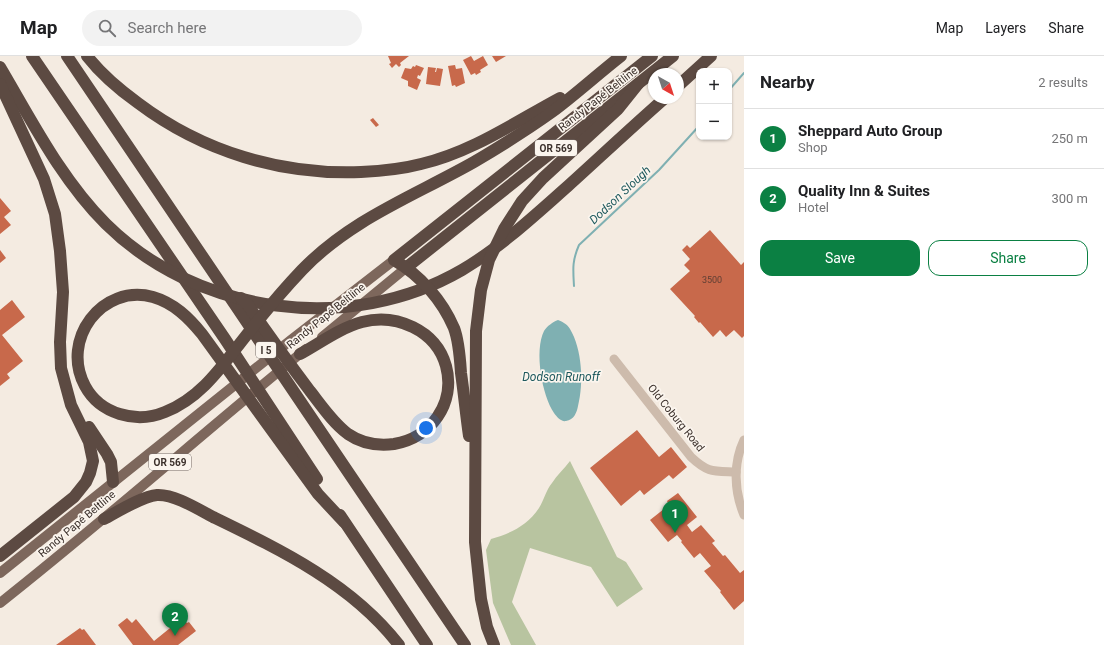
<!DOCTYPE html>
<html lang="en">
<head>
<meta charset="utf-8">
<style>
	body { margin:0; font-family:Roboto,sans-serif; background:#f2f2f2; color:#202124 }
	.controls { position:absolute; right:12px; top:12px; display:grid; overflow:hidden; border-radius:8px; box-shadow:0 1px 3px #0004 }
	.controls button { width:36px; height:36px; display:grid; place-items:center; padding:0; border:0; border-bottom:1px solid #e0e0e0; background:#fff; color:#202124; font:20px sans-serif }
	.compass { position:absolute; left:648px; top:12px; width:36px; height:36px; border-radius:50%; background:#fff; box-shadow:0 1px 3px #0004; rotate:141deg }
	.you { position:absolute; left:426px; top:372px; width:14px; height:14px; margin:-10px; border:3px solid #fff; border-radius:50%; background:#1a73e8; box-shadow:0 0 0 6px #1a73e833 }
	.badge { display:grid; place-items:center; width:26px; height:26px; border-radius:50%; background:#0b8043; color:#fff; font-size:13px; font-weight:700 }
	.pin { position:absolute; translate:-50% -33px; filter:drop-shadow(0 1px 2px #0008) }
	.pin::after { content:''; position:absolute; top:21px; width:14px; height:12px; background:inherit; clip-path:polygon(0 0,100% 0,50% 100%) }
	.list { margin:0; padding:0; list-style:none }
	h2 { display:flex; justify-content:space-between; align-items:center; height:52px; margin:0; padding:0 16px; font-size:17px }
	h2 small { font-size:13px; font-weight:400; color:#757577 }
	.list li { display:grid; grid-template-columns:26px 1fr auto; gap:12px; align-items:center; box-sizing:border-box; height:60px; padding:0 16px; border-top:1px solid #e0e0e0 }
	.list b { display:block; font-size:15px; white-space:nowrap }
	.list p { margin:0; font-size:13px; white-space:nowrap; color:#757577 }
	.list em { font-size:13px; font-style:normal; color:#757577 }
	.actions { display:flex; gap:8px; padding:12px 16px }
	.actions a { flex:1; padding:9px 0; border:1px solid #0b8043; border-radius:12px; text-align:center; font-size:14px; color:#0b8043 }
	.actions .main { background:#0b8043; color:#fff }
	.icon { flex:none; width:22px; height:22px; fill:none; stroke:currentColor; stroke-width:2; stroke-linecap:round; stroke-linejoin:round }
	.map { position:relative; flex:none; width:744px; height:589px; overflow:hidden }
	header { display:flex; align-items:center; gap:24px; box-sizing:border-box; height:56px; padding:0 20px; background:#fff; border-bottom:1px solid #e0e0e0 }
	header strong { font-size:19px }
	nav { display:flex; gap:22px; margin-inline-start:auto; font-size:14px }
	.search { width:280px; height:36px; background:#f2f2f2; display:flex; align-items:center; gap:10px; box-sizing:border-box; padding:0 14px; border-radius:22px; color:#757577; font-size:15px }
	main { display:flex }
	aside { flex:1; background:#fff }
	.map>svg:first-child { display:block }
	.green { fill:#b8c4a0 }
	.water { fill:#7fb0b2 }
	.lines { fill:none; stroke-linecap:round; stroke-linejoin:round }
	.stream { stroke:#7fb0b2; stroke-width:2 }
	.building { fill:#c8694b }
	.minor { stroke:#cdbbac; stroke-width:9 }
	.major { stroke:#7d675c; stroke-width:10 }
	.highway { stroke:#5c4a42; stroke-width:12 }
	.labels { text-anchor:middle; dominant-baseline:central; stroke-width:3.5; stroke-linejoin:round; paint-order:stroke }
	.number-label { font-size:9px; fill:#5e3e33 }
	.shield { fill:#fbf5ee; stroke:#756b66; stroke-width:1 }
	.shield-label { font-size:10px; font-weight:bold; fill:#3b302b }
	.street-label { font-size:11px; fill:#3b302b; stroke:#fbf5ee }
	.water-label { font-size:12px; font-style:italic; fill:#1f5a5e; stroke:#fbf5ee }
</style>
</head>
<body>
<header>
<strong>Map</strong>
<div class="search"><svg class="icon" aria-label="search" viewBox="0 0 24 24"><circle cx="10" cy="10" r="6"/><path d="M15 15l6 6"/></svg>Search here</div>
<nav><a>Map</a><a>Layers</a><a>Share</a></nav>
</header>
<main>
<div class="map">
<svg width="744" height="589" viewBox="0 0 744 589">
	<rect width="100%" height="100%" fill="#f4ebe1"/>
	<!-- green -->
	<path class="green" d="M570,405L617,501L626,506L643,533L617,551L591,511L530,492L512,546L536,589H511L493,547L486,494L491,483C511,477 527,470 539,452C544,444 546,434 552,427C557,419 564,413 570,405Z"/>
	<!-- water -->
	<path class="water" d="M558,264C563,266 567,268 570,273C582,293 584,327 578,350C577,356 574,364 566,365C561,366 557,361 554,357C542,339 534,295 544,275C547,270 553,266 558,264Z"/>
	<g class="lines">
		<!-- stream -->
		<g class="stream">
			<polyline points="729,34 744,17"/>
			<path d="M574,230C573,213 572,205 579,189L659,114L699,70"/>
		</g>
	</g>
	<!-- building -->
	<g class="building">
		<polygon points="388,0 409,0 400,7 401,9 399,11 396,8 392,12 389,8 391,7"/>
		<polygon points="471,0 474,5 483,0 488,9 480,14 481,16 476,19 475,17 471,19 463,4"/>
		<polygon points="492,0 506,0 496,6"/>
		<polygon points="416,9 424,12 420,20 418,19 417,22 421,24 417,34 408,30 408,25 401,22 405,12 411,13 413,10 415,11"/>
		<polygon points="455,9 456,13 462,12 465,27 456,31 455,29 452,30 448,10"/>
		<polygon points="428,11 436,12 435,16 436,16 437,12 443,13 440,30 426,28"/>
		<polygon points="373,62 379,69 376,71 370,64"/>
		<polygon points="0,142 11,155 4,161 11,169 0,178"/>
		<polygon points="710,174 741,209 744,206 744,280 742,282 734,274 726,281 720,274 713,281 700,266 699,267 694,261 695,260 670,233 690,215 684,209 690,203 682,194 687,189 690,192"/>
		<polygon points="0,194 6,202 0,207"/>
		<polygon points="12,244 25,261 2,279 23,305 7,318 10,322 0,330 0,254"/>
		<polygon points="637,374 659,401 671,391 687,411 673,423 669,419 644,439 640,434 621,450 590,412"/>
		<polygon points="678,437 697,461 687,469 692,476 701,469 715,485 712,487 723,500 725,499 740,517 744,514 744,545 734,554 720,536 721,535 704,515 711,510 700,497 694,502 681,486 682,485 677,479 668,486 650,464 669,449 667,445"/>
		<polygon points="127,562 132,567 136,563 154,585 180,564 183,568 186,566 187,567 189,566 196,575 178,589 133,589 118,569"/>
		<polygon points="80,572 82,574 84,573 96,589 56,589"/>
	</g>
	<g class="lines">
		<!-- minor -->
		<g class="minor">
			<path d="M614,303L691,401C708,417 713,415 736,416"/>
			<path d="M744,384C733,407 734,435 744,459"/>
		</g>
		<!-- major -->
		<g class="major">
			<polyline points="322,281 407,211"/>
			<polyline points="0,517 291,284 394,204"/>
			<path d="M0,547C104,465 203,377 306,293"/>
		</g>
		<!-- highway -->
		<g class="highway">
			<polyline points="32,0 225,283 317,423"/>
			<polyline points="67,0 465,589"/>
			<path d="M87,0C101,18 120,34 138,47C203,96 281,119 361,116C382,115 402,113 421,108C472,96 515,66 560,42"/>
			<path d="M0,11C32,65 61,123 106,168C198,259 350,279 462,214C501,191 534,160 568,130C600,101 632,71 665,42"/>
			<polyline points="0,28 44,123 55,158 60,195 63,236 60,286 61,312 71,349 89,386 93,405 90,417 86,426 74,441 0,500"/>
			<polyline points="678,30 711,0"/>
			<polyline points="407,211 673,0"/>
			<path d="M241,242L248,249C268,278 289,307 310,335C321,349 333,367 348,378C361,387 378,390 394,388C431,382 456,347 446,310C436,274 396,257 362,266C340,272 320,287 300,298"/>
			<polyline points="89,371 107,398 111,406 113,426"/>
			<path d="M469,380C466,359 464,338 461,317C460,302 459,285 454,272C442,244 420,219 394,204L652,0"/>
			<polyline points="340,459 427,589"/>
			<path d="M104,463C117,456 143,440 157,439C174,438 198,453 213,461C281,494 352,528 399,589"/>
			<path d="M344,466L318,438L202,278C189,262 174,247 153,241C102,227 60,284 85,330C100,358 136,368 165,356C201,342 222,310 245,281C263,258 282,235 302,214C351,163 414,140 474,106C501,90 527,74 552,56C576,38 598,18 621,0"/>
			<polyline points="494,589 487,571 481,543 475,486 476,275 481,234 489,204 504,173 522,145 543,122 618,53 638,28"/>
		</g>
	</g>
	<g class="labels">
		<!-- number labels -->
		<g class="number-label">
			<text x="712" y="224">3500</text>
		</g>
		<!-- shield labels -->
		<g class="shield">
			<rect x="535" y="84" width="42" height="16" rx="3"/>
			<rect x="256" y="286" width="20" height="16" rx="3"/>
			<rect x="149" y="398" width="42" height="16" rx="3"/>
		</g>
		<g class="shield-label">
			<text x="556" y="92">OR 569</text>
			<text x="266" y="294">I 5</text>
			<text x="170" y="406">OR 569</text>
		</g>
		<!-- street labels -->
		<g class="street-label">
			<text transform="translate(598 43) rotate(-38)">Randy Papé Beltline</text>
			<text transform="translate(326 260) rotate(-39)">Randy Papé Beltline</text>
			<text transform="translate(676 362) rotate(51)">Old Coburg Road</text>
			<text transform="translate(77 468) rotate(-40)">Randy Papé Beltline</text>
		</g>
		<!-- water labels -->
		<g class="water-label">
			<text transform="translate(620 139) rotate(-43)">Dodson Slough</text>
			<text x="561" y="321">Dodson Runoff</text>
		</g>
	</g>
</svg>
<div class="controls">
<button>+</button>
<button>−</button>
</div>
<svg class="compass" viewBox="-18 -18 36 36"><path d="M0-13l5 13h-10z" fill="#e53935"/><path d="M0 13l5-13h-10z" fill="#757577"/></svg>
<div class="you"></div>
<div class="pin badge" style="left:675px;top:477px">1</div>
<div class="pin badge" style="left:175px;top:580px">2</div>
</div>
<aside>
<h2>Nearby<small>2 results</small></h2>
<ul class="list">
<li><span class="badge">1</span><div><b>Sheppard Auto Group</b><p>Shop</p></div><em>250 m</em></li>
<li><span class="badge">2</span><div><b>Quality Inn &amp; Suites</b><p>Hotel</p></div><em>300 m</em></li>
</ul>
<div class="actions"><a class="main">Save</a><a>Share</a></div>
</aside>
</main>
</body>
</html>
